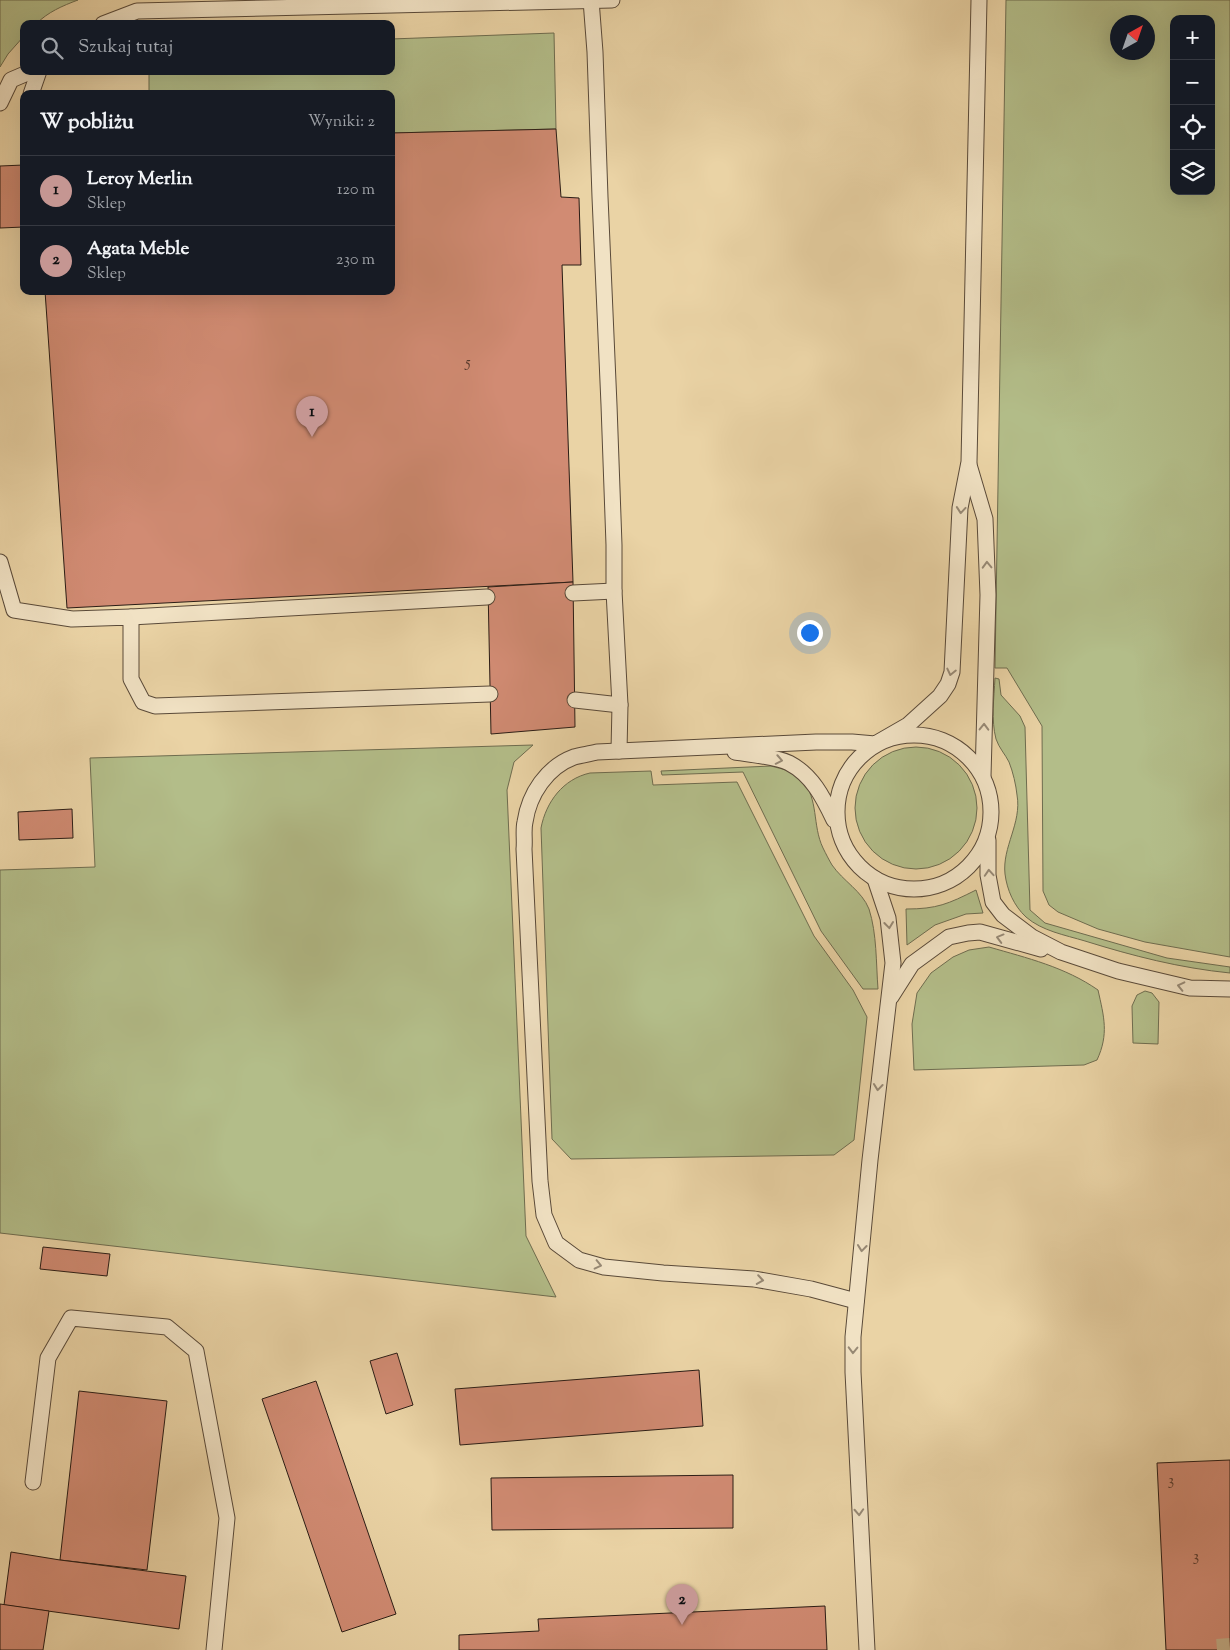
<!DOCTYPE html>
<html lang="pl">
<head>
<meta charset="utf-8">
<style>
	body { margin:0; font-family:"Sorts Mill Goudy",serif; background:#20242c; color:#f1f3f6 }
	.controls { position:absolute; right:15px; top:15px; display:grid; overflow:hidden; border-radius:10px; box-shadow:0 5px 20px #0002 }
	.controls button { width:45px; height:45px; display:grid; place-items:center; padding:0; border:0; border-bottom:1px solid #363941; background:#171b24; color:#f1f3f6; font:25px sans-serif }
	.compass { position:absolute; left:1110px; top:15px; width:45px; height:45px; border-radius:50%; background:#171b24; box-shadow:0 5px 20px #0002; rotate:40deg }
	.you { position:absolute; left:809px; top:632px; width:18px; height:18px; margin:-12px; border:4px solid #fff; border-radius:50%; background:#1a73e8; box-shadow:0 0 0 8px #1a73e833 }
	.badge { display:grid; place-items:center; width:32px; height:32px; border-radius:50%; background:#c59692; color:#111; font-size:16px; font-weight:700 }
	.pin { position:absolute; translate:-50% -41px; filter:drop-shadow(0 1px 2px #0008) }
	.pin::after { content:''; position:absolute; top:26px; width:18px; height:15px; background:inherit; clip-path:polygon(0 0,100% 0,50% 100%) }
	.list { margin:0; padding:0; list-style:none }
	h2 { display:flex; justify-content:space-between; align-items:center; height:65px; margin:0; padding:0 20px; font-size:21px }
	h2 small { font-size:16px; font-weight:400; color:#9ea1a6 }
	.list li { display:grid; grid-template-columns:32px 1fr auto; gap:15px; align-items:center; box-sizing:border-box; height:70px; padding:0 20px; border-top:1px solid #363941 }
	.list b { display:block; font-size:19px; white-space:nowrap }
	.list p { margin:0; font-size:16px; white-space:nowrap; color:#9ea1a6 }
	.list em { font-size:16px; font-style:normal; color:#9ea1a6 }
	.icon { flex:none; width:28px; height:28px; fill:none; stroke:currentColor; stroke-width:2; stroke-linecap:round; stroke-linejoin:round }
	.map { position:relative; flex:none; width:1230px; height:1650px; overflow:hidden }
	.search { position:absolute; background:#171b24; box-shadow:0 5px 20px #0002; left:20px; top:20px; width:375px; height:55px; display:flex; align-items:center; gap:12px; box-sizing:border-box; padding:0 18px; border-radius:10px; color:#9ea1a6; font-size:19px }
	.panel { position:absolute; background:#171b24; box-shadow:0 5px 20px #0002; left:20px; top:90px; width:375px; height:205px; border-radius:10px }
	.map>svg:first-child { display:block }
	.green { fill:#b3bd89; stroke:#6e6c4f; fill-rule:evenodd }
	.building { fill:#d18b73; stroke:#2a1c15 }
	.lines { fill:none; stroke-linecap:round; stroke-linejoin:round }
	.pedestrian-tunnel { stroke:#c4ae88; stroke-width:22; stroke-dasharray:22 11; stroke-linecap:butt }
	.service-casing { stroke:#5a4a39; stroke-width:17 }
	.service { stroke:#f1e2c4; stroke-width:15 }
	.oneway { stroke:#978975 }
	.labels { text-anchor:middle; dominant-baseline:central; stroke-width:4; stroke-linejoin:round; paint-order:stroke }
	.number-label { font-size:16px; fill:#54382c }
</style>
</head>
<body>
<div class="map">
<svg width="1230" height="1650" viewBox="0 0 1230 1650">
	<rect width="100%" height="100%" fill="#ead3a5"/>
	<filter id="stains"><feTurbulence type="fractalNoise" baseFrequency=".004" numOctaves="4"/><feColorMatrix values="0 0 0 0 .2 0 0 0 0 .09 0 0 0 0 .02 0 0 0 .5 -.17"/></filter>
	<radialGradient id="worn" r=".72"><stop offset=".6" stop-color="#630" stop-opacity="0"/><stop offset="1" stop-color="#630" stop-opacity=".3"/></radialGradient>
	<!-- green -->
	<g class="green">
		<path d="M0,0H78C62,6 48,12 36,24H24V36L8,54L0,67Z"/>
		<path d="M1006,0H1230V957L1145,942L1098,929L1058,912L1049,905L1043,891L1042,726L1007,668H995ZM1174,19H1211V191H1174ZM1118,22H1148V52H1118Z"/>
		<polygon points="554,33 556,129 391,133 391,94 149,94 149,71 391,71 391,39"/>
		<path d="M995,678L999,679L1001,695L1020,716L1025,727L1030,910L1045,923L1167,958L1230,967V973C1180,968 1133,956 1085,941C1065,935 1042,931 1026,917C1014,906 1007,890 1005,874C1002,847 1022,823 1017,795C1016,785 1013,772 1009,762C1005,754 999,748 996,739C991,720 994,698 995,678Z"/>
		<polygon points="533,745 514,762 507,790 526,1236 556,1297 0,1233 0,870 95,867 90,758"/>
		<circle cx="916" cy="808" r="61"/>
		<path d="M771,766C782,769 795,771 802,780C819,799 812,825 823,848C826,854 829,860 832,865C843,881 862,891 869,909C877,934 876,963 878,989H863L821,931L743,772L662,775L661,771Z"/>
		<path d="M651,771L653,785L737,782L814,936L853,990L867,1017L854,1140L834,1155L571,1159L552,1139L541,828C546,802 563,779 590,773Z"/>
		<path d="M976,890L983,913L966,914L935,925L907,945L906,909C937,909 948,904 976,890Z"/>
		<path d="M989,947C1027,958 1065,967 1098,990C1104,1017 1109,1034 1097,1060L1084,1065L914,1070L912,1024L917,993L931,973L953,957L969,950Z"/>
		<polygon points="1145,991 1152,993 1159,1002 1158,1044 1133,1043 1132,1006 1137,995"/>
	</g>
	<!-- building -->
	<g class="building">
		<polygon points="556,129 561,197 579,198 581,265 562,265 573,582 67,608 45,291 391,291 391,133"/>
		<polygon points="24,165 24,227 0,228 0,166"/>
		<polygon points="573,582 575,727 491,734 488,587"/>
		<polygon points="72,809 73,838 19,840 18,812"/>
		<polygon points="43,1247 110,1254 107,1276 40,1269"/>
		<polygon points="397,1353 413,1405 386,1414 370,1361"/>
		<polygon points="699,1370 703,1426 460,1445 455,1389"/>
		<polygon points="316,1381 396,1614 342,1632 262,1399"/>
		<polygon points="79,1391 167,1401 147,1570 60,1560"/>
		<polygon points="1230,1460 1230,1650 1166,1650 1157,1463"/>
		<polygon points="733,1475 733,1528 492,1530 491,1478"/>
		<polygon points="11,1552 60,1560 186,1576 179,1629 4,1605"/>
		<polygon points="0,1604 49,1611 43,1650 0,1650"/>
		<polygon points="825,1606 827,1650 459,1650 459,1635 539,1631 538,1619"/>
	</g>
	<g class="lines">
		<!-- pedestrian-tunnel -->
		<polyline class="pedestrian-tunnel" points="1217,1650 1230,1649"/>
		<!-- service casing -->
		<g class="service-casing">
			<g id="service">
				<polyline points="591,0 595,52 600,197 609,405 614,545 614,591 620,705 619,751"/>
				<polyline points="103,24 137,11 612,0"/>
				<polyline points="31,94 39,71"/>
				<polyline points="0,103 11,80 32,71"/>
				<polyline points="969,465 985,519 988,595 983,776"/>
				<polyline points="0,562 14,610 72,619 131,617 131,679 143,702 155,706 490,694"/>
				<polyline points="573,593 614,591"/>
				<polyline points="131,617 487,597"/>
				<polyline points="575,700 620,705"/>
				<circle cx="914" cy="812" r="77"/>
				<path d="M735,752C748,754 778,757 789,763C812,775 823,797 834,820"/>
				<polyline points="988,840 988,875 993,902 1003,915 1032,937 1061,952 1118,971 1190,988 1230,989"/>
				<polyline points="891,997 912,964 949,937 968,933 980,932 1041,949"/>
				<path d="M856,1301L811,1289L754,1279L663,1273L604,1267L579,1260L556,1243L544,1215L540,1181L524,849C525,840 523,830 525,822C529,794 547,767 574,757C581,755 589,754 597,752L816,742H852L875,744L908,725L940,696L948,684L952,672L960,508L969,462L979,0"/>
				<polyline points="33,1482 48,1358 71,1318 167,1327 196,1351 227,1518 214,1650"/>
				<polyline points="867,1650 853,1372 853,1337 870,1160 893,963 888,918 875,879"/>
			</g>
		</g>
		<!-- service -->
		<use href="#service" class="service"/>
	</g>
	<!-- one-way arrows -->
	<defs><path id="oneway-chevron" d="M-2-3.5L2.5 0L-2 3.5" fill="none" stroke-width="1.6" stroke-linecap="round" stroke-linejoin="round" transform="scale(1.25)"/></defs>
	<g class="oneway">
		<use href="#oneway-chevron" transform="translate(961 510) rotate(95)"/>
		<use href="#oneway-chevron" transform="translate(987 565) rotate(-92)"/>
		<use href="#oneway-chevron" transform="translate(951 672) rotate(103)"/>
		<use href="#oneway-chevron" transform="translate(984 727) rotate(-89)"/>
		<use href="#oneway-chevron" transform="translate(779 760) rotate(11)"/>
		<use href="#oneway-chevron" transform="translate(989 873) rotate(-94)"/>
		<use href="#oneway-chevron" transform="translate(889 925) rotate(83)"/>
		<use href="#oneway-chevron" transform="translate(1000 938) rotate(-165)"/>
		<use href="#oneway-chevron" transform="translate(1181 986) rotate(-167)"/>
		<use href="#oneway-chevron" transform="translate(878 1087) rotate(96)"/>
		<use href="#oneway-chevron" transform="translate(862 1248) rotate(96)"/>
		<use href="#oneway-chevron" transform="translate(598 1265) rotate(13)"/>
		<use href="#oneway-chevron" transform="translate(760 1280) rotate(9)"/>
		<use href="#oneway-chevron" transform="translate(853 1350) rotate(91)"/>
		<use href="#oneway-chevron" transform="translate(859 1512) rotate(87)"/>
	</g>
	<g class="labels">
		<!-- number labels -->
		<g class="number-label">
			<text x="468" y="363">5</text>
			<text x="1171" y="1481">3</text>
			<text x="1196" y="1557">3</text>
		</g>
	</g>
	<rect width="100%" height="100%" filter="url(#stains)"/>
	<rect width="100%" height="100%" fill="url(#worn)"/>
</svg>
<div class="controls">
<button>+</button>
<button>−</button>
<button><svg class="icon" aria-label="locate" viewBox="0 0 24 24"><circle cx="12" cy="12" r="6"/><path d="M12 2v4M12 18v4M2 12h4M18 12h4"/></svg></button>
<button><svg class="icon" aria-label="layers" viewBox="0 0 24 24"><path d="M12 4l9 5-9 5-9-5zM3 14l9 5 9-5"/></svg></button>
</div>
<svg class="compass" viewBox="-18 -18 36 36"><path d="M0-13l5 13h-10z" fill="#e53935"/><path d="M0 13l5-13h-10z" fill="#9ea1a6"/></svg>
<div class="you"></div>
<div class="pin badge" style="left:312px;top:437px">1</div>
<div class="pin badge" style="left:682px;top:1625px">2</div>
<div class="search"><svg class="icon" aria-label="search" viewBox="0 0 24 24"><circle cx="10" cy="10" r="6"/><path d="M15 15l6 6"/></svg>Szukaj tutaj</div>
<section class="panel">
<h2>W pobliżu<small>Wyniki: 2</small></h2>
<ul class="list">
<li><span class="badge">1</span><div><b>Leroy Merlin</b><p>Sklep</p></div><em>120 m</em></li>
<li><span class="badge">2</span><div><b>Agata Meble</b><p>Sklep</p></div><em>230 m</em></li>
</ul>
</section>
</div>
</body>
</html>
